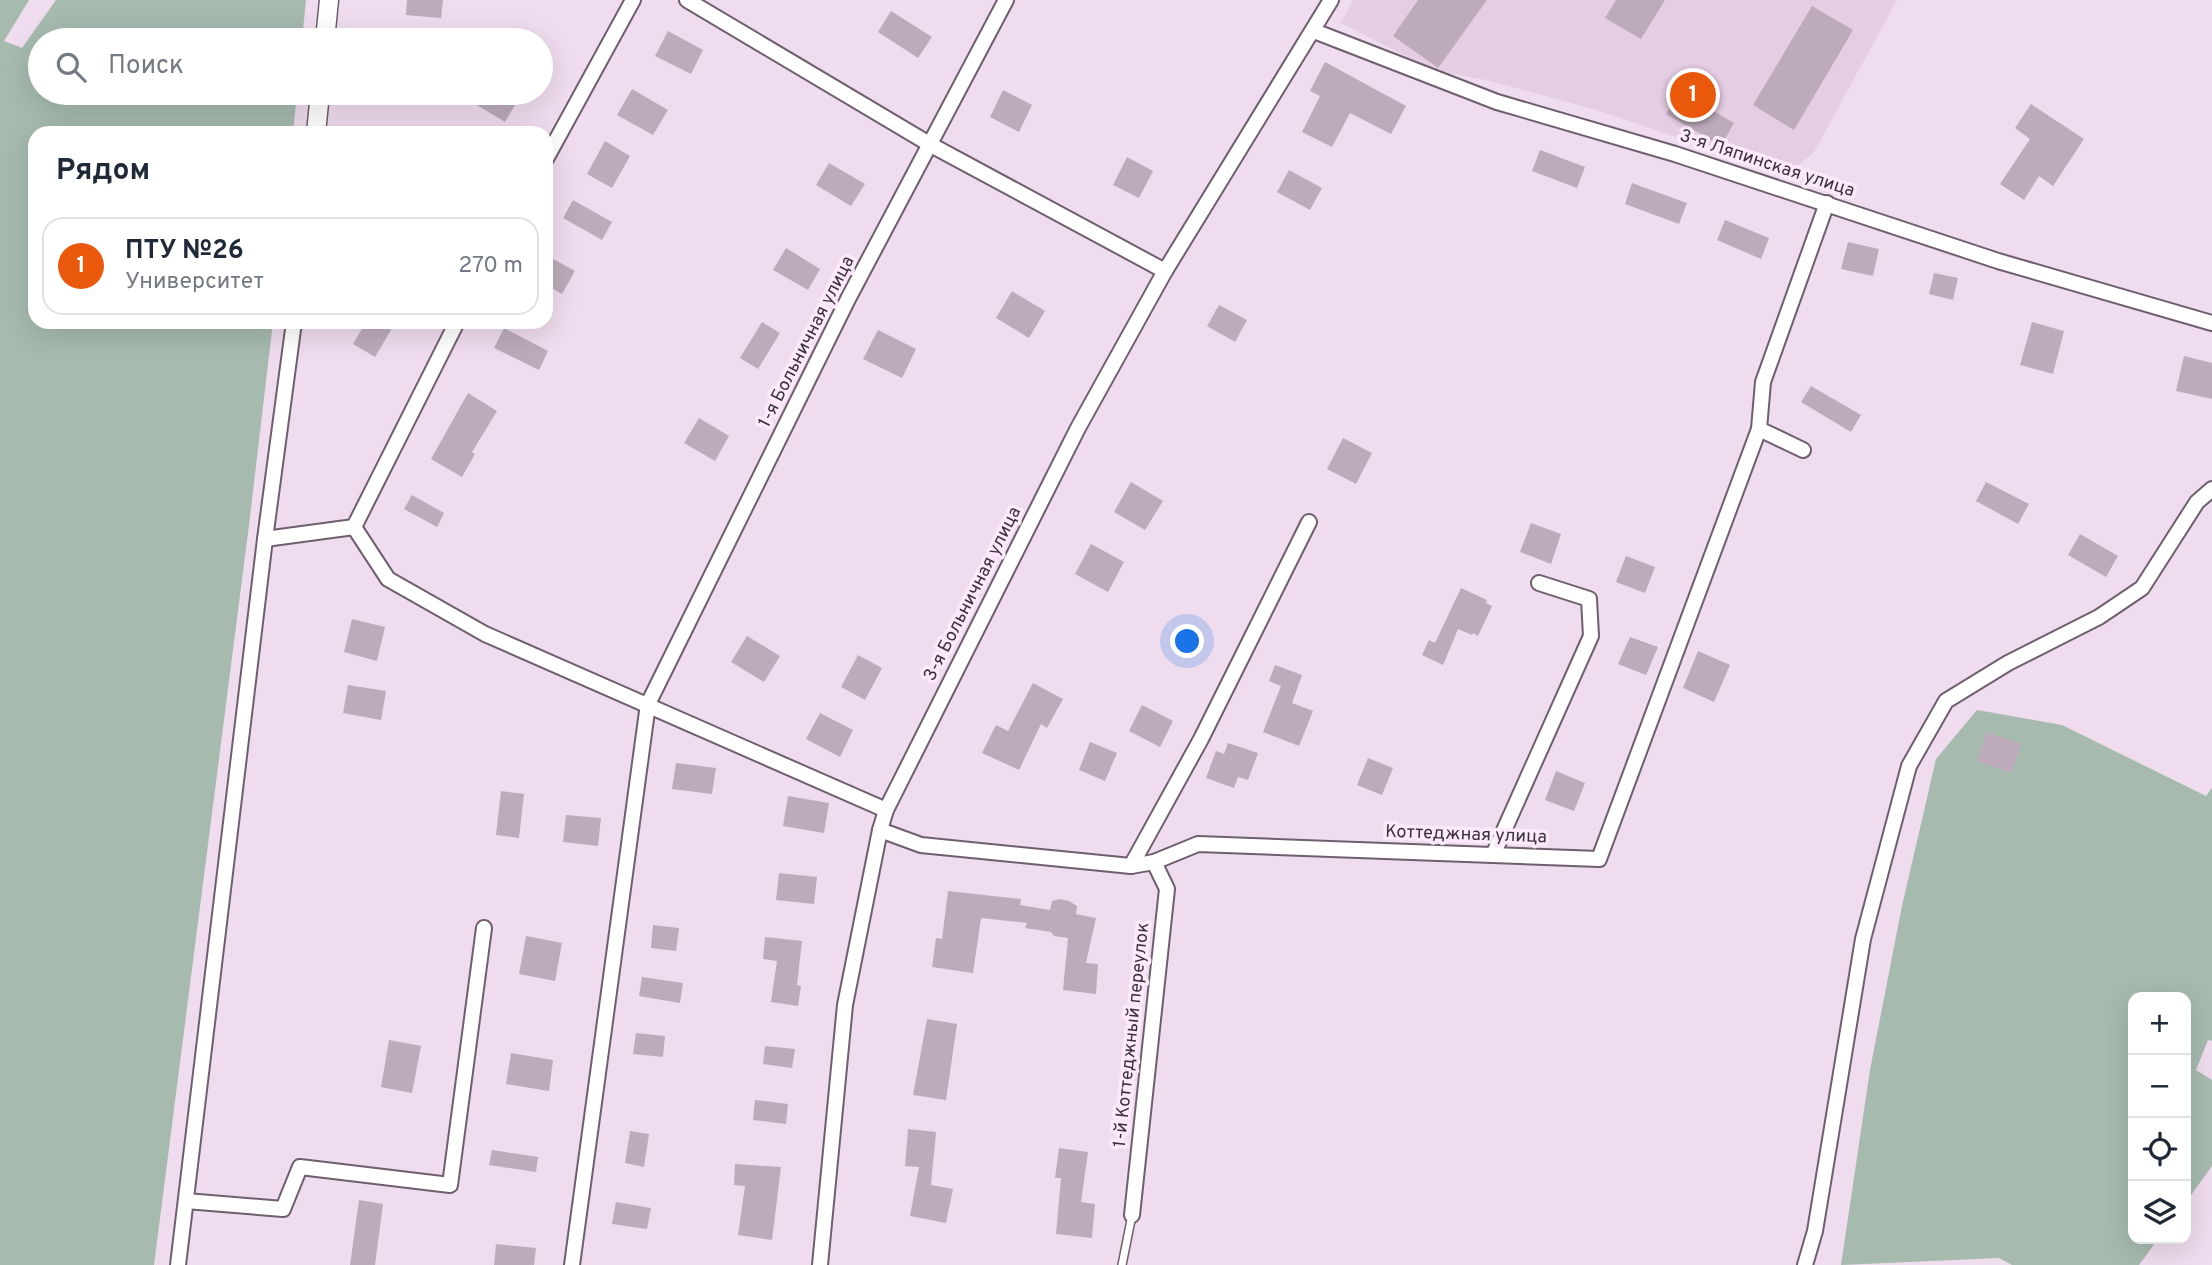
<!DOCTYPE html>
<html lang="ru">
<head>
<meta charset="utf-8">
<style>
	body { margin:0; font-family:Overpass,sans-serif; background:#f2f2f3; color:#1f2937 }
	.controls { position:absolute; right:21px; bottom:21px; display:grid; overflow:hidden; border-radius:14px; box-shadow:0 7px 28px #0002 }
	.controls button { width:63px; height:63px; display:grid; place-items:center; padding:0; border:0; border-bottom:2px solid #e0e1e3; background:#fff; color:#1f2937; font:35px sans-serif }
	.you { position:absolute; left:1188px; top:642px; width:24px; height:24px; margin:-18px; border:5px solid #fff; border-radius:50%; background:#1a73e8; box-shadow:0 0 0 10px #1a73e833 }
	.badge { display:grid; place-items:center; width:46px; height:46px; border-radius:50%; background:#ea580c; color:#fff; font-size:23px; font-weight:700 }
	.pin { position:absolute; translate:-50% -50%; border:4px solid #fff; box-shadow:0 2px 7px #0006 }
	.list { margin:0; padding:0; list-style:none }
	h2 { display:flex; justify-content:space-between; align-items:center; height:91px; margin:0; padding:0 28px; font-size:30px }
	h2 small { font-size:23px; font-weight:400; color:#747a83 }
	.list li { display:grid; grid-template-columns:46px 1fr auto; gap:21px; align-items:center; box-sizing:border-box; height:98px; margin:0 14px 14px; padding:0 14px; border:2px solid #e0e1e3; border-radius:21px }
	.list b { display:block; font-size:26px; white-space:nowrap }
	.list p { margin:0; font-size:23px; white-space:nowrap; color:#747a83 }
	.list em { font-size:23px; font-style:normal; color:#747a83 }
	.icon { flex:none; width:38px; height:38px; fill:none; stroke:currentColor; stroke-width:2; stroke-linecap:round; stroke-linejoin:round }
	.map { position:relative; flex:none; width:2212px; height:1265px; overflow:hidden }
	.search { position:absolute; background:#fff; box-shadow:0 7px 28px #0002; left:28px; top:28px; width:525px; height:77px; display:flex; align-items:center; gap:18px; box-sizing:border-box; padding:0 24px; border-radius:38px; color:#747a83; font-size:26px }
	.panel { position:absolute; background:#fff; box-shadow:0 7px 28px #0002; left:28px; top:126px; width:525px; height:203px; border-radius:21px }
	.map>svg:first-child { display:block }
	.built { fill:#e5cde4 }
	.green { fill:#a6baae }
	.building { fill:#bdabbc }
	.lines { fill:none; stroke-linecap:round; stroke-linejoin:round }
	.service-casing { stroke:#6f5f6e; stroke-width:10 }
	.minor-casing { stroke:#6f5f6e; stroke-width:18 }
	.tertiary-casing { stroke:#6f5f6e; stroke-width:21 }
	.service { stroke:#fff; stroke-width:7 }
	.minor { stroke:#fff; stroke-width:14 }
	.tertiary { stroke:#fff; stroke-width:18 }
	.labels { text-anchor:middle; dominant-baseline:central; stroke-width:7; stroke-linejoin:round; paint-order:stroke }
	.street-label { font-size:18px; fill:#393239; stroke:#fce9fb }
</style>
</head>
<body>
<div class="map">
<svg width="2212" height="1265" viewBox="0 0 2212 1265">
	<rect width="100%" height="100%" fill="#efdcee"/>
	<!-- built -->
	<polygon class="built" points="1353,0 1897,0 1814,152 1787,175 1597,110 1487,80 1435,71 1341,23"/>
	<!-- green -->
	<g class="green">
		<polygon points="0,0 29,0 4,41 22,48 56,0 306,0 302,40 40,40 40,93 297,93 293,133 35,133 35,322 273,322 249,525 154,1265 0,1265"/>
		<polygon points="1977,710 2062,725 2206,796 2212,788 2212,1041 2208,1040 2196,1070 2212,1080 2212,1166 2186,1202 2186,997 2133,997 2133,1239 2158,1239 2139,1265 2012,1265 1999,1258 1841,1265 1870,1070 1902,906 1936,759"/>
	</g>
	<!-- building -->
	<g class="building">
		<polygon points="407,0 443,0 441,18 406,15"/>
		<polygon points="1418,0 1487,0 1438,68 1393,36"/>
		<polygon points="1616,0 1665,0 1641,39 1605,18"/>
		<polygon points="1812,6 1853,30 1794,130 1753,105"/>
		<polygon points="891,11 932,37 918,58 878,32"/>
		<polygon points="668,31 703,50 691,74 655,56"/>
		<polygon points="1325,62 1406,106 1391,134 1350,113 1332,147 1302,132 1320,96 1310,91"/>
		<polygon points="632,89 668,110 653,135 617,115"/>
		<polygon points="1003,90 1032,105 1019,132 990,117"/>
		<polygon points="1679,91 1734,123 1721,146 1666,114"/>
		<polygon points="457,93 506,93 518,100 505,122"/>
		<polygon points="2031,104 2084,139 2053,186 2039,176 2024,200 2000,184 2030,139 2015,128"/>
		<polygon points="605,141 630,156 612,188 587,174"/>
		<polygon points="1540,150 1585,167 1577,188 1532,171"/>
		<polygon points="1127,157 1153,171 1139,198 1113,185"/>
		<polygon points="829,163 865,184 851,206 816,185"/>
		<polygon points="1289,170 1322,188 1310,210 1277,192"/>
		<polygon points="1632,183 1687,203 1679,224 1625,204"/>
		<polygon points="573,200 612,222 602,240 563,218"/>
		<polygon points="1725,220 1769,238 1761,259 1717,240"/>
		<polygon points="1848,242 1879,249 1873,276 1841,269"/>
		<polygon points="786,248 820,269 808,290 773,270"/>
		<polygon points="546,255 575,271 562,294 546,285"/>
		<polygon points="1934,273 1958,278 1953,300 1929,294"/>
		<polygon points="1012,291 1045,311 1029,338 996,318"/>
		<polygon points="1219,305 1247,320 1235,342 1207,326"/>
		<polygon points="366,322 378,322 391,330 375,357 353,344"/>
		<polygon points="762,322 780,333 758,369 740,358"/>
		<polygon points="2032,322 2064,331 2053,374 2020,365"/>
		<polygon points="504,328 548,351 539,370 494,348"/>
		<polygon points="878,330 916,349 902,378 863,359"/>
		<polygon points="2184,356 2212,363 2212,399 2176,391"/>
		<polygon points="1811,386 1861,415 1851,432 1801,402"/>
		<polygon points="468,393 497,411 472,452 475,454 462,477 431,459"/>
		<polygon points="699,418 729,436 715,461 684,443"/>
		<polygon points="1343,438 1372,453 1356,484 1327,469"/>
		<polygon points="1131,482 1163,501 1145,530 1114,512"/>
		<polygon points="1986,482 2029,504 2018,524 1976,501"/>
		<polygon points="412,495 444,513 437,527 404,509"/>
		<polygon points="1531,523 1561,534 1551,564 1520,552"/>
		<polygon points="2080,534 2118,556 2106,577 2068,555"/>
		<polygon points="1091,544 1124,562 1108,592 1075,574"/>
		<polygon points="1626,556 1655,567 1645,593 1616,582"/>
		<polygon points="1461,588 1487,600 1486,603 1492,606 1478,636 1473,633 1472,635 1458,629 1443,665 1422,655 1429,640 1435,643"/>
		<polygon points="352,619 385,627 377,661 344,652"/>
		<polygon points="747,636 780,656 764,682 731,662"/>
		<polygon points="1630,637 1658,647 1646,675 1618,664"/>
		<polygon points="1698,651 1730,665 1714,702 1683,688"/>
		<polygon points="858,655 882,668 865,700 841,687"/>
		<polygon points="1275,665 1302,675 1292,703 1313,711 1299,746 1263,732 1281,686 1269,681"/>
		<polygon points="1033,683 1063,699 1047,728 1041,724 1019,770 982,753 996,725 1008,731"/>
		<polygon points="348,685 386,691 381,720 343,713"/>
		<polygon points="1142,705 1173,721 1160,747 1129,731"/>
		<polygon points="820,713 853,730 840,757 806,739"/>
		<polygon points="1987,732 2021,744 2011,773 1977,761"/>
		<polygon points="1090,742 1117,753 1105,781 1079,770"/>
		<polygon points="1228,743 1258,753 1248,780 1238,777 1234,788 1206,778 1216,751 1224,754"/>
		<polygon points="1368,758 1393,768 1382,795 1357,785"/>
		<polygon points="676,763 716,768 712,794 672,789"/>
		<polygon points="1556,771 1585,783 1574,811 1545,800"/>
		<polygon points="501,791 524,794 519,838 496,835"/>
		<polygon points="788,796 829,803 824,833 783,826"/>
		<polygon points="566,815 601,818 598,846 563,842"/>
		<polygon points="779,873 817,877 814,904 776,900"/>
		<polygon points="948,891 1021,899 1020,905 1050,910 1052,901 1060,899 1069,901 1077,906 1076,914 1096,918 1086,963 1098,964 1096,994 1063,990 1068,938 1054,936 1051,932 1025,928 1027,923 981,918 973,973 932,967 936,938 942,939"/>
		<polygon points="653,925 679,928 676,951 651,948"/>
		<polygon points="526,936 562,943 555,981 519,974"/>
		<polygon points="765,937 802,941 797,985 801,986 798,1006 771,1002 777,961 763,959"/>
		<polygon points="642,977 683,983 680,1003 639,996"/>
		<polygon points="927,1019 957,1024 946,1100 913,1095"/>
		<polygon points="636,1033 665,1036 663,1057 633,1054"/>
		<polygon points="389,1040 421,1046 412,1093 381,1087"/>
		<polygon points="765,1046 795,1049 792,1068 763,1064"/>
		<polygon points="511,1053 553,1060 549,1091 506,1084"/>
		<polygon points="755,1100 788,1104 786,1124 753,1120"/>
		<polygon points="908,1129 936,1132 931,1185 953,1189 946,1223 910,1216 919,1167 905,1166"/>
		<polygon points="630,1131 649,1134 644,1167 625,1163"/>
		<polygon points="1059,1148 1088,1152 1081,1202 1095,1204 1092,1238 1056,1234 1061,1178 1055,1178"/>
		<polygon points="492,1150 538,1157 536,1172 489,1165"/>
		<polygon points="735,1164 781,1167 772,1240 738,1235 745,1186 734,1185"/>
		<polygon points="359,1200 383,1204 375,1265 350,1265"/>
		<polygon points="616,1202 651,1208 647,1229 612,1224"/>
		<polygon points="496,1244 536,1248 534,1265 494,1265"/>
	</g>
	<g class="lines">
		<!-- service casing -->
		<g class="service-casing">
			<polyline id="service" points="1122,1265 1132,1215"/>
		</g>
		<!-- minor casing -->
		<g class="minor-casing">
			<g id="minor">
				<polyline points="687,0 931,145 1165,271"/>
				<polyline points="1314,31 1497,102 1675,154 1998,261 2212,323"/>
				<polyline points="546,159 633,0"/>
				<polyline points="1803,450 1759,429 1763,382 1827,203"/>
				<polyline points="354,527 388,579 485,634 886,810"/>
				<polyline points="265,539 354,527 457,322"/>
				<polyline points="880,830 921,845 1131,866 1154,862 1198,844 1599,859 1759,429"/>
				<polyline points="1493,855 1591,636 1589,599 1539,583"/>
				<polyline points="1131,866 1201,739 1309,522"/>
				<polyline points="186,1201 283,1209 300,1167 450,1185 484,928"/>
				<polyline points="1132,1215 1167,889 1154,862"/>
				<polyline points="178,1265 265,539 294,322"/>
				<polyline points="572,1265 648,704 848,299 1006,0"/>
				<polyline points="820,1265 845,1005 880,830 886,810 1078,428 1165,271 1331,0"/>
				<polyline points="1805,1265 1815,1231 1863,939 1909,766 1946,701 2008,663 2099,617 2142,588 2197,502 2212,489"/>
			</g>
		</g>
		<!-- tertiary casing -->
		<g class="tertiary-casing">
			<g id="tertiary">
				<polyline points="325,40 329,0"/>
				<polyline points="316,133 320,93"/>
			</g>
		</g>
		<!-- service -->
		<use href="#service" class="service"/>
		<!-- minor -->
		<use href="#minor" class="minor"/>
		<!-- tertiary -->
		<use href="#tertiary" class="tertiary"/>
	</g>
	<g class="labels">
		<!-- street labels -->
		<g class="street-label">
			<text transform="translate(1767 164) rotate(18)">3-я Ляпинская улица</text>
			<text transform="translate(807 342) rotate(-63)">1-я Больничная улица</text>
			<text transform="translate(973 594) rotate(-63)">3-я Больничная улица</text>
			<text transform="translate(1466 835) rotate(2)">Коттеджная улица</text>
			<text transform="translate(1132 1035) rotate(-84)">1-й Коттеджный переулок</text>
		</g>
	</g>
</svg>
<div class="controls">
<button>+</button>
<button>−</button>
<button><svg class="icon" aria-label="locate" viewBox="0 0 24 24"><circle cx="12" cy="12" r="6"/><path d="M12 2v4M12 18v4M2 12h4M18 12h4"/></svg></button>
<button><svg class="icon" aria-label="layers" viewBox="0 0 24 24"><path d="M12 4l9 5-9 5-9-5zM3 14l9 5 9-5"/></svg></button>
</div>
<div class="you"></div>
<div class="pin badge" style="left:1693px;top:95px">1</div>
<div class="search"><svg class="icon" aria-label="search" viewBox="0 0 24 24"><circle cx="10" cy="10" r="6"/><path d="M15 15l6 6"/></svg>Поиск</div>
<section class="panel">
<h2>Рядом<small></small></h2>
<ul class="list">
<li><span class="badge">1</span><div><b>ПТУ №26</b><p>Университет</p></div><em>270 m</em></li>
</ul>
</section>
</div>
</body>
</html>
